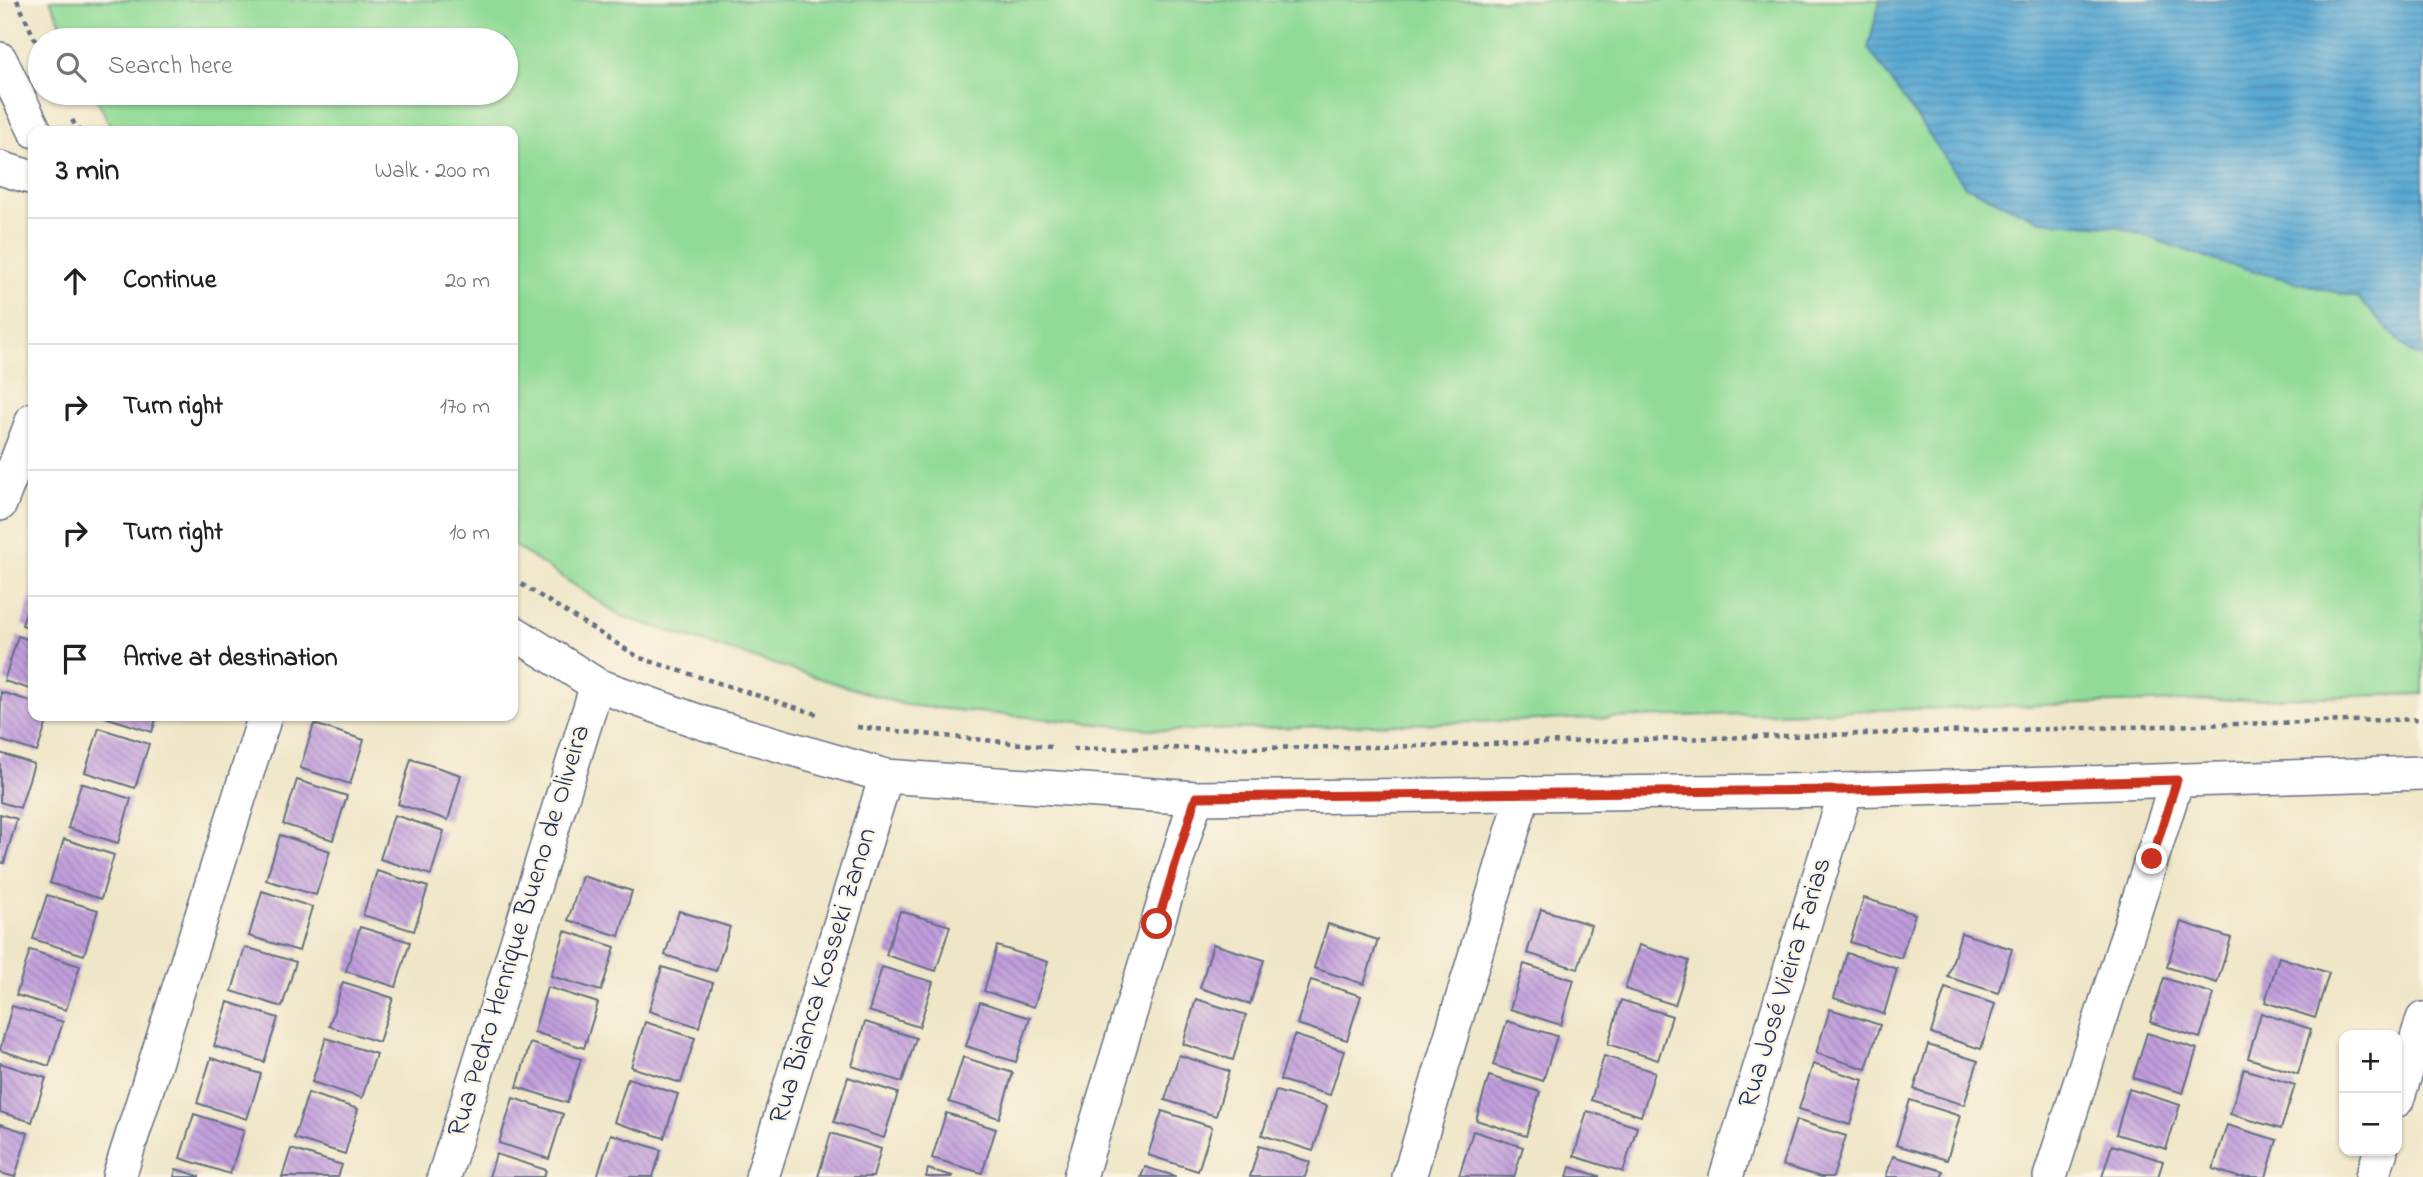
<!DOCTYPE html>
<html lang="en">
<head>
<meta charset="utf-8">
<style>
	body { margin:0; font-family:"Indie Flower",sans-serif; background:#f2f2f2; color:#202124 }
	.controls { position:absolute; right:21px; bottom:21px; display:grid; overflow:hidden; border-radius:14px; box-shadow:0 2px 5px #0004 }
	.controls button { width:63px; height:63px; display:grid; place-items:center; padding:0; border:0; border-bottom:2px solid #e0e0e0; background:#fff; color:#202124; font:35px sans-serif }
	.stop { position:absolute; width:21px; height:21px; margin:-16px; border:5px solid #c8321e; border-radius:50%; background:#fff }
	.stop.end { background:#c8321e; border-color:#fff; box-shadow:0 2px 7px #0008 }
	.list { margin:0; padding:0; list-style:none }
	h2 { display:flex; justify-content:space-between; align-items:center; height:91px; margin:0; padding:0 28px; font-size:30px }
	h2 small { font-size:23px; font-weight:400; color:#757577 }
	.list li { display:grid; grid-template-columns:46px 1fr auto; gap:21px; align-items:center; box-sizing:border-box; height:126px; padding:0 28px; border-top:2px solid #e0e0e0 }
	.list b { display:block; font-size:26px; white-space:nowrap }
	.list em { font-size:23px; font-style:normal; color:#757577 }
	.icon { flex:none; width:38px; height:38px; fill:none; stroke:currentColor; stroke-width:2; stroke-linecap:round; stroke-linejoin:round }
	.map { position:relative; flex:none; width:2423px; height:1177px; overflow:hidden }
	.search { position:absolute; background:#fff; box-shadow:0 2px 5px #0004; left:28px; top:28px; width:490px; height:77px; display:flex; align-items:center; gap:18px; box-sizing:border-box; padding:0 24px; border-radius:38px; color:#757577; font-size:26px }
	.panel { position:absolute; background:#fff; box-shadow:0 2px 5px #0004; left:28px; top:126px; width:490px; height:595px; border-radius:14px }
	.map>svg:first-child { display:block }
	.green { fill:#91db97; stroke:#56857a; stroke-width:2 }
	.water { fill:url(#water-rules); stroke:#3a6c98; stroke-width:2 }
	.building { fill:url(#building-back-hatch) }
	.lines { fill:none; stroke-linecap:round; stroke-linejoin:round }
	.minor-casing { stroke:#656f83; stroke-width:36 }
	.path { stroke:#656f83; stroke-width:4.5; stroke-dasharray:5 5; stroke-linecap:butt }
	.minor { stroke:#fff; stroke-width:33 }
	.route { stroke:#c8321e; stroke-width:9 }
	.labels { text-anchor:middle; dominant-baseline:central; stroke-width:5; stroke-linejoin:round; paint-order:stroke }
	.street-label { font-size:28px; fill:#1b2f5e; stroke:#fcf5e5 }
</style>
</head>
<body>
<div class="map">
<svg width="2423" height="1177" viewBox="0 0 2423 1177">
	<defs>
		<pattern id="water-rules" width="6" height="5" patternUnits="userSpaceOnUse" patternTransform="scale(1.75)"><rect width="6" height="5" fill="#58a9d3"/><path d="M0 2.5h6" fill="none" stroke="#488aae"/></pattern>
		<pattern id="building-back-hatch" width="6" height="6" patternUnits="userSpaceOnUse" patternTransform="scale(1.75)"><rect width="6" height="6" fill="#c19edc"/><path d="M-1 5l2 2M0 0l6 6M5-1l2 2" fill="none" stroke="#9c81b6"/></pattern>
	</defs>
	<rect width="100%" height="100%" fill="#fcf5e5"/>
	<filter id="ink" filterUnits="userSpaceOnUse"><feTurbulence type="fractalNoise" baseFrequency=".0143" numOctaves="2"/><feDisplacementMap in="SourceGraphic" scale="14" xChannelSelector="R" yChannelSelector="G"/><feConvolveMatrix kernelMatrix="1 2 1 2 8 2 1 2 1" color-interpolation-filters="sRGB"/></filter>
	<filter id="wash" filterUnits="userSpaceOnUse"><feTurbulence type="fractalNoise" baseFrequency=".00686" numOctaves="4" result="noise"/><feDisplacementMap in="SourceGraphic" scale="28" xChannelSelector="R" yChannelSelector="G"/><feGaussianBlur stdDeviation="1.57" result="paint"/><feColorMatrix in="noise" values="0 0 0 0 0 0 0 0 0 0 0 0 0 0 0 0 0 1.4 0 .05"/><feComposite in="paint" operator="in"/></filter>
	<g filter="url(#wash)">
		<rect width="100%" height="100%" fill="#efe6c7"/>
		<!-- green -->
		<polygon class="green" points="50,0 2423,0 2423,694 1169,731 905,705 623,617 513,545 513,131 113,131 94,93 506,93 506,40 69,40"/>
		<!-- water -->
		<polygon class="water" points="1880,0 2423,0 2423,357 2410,352 2358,298 2219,262 2119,227 2040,221 1965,186 1868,48"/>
		<g id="blocks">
			<!-- building -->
			<g class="building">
				<polygon points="33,590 33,629 22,625"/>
				<polygon points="18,636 33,641 33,690 4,681"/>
				<polygon points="1,692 33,702 33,716 49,716 37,752 0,740"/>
				<polygon points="102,716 157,716 152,732"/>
				<polygon points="314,724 364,740 350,784 300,768"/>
				<polygon points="99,728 149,744 135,788 85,772"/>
				<polygon points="0,753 34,764 20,808 0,802"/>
				<polygon points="411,759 461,775 448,820 398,804"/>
				<polygon points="297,780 347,796 333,840 283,824"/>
				<polygon points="81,783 131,799 118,843 68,828"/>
				<polygon points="0,814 17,819 4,863 0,862"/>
				<polygon points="394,815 444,831 431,875 380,859"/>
				<polygon points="280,835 330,851 316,895 266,880"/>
				<polygon points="64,839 114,855 101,899 50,883"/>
				<polygon points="377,871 428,887 414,931 363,915"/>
				<polygon points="582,876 632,891 619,936 568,920"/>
				<polygon points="262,891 312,907 299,951 249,936"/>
				<polygon points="47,895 98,910 84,955 33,939"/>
				<polygon points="1864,898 1915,914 1901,958 1850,942"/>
				<polygon points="1541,909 1591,925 1578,969 1527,953"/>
				<polygon points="679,911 730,927 716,971 665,955"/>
				<polygon points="900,911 950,926 936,971 886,955"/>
				<polygon points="2181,922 2231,938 2217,983 2167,967"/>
				<polygon points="1328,924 1378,940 1364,984 1314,968"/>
				<polygon points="360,927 410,942 396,987 346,971"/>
				<polygon points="565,931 615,947 601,991 551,976"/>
				<polygon points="1961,933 2012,949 1998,993 1948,977"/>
				<polygon points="1213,944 1264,960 1250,1004 1200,988"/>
				<polygon points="1639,945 1689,961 1675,1005 1625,989"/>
				<polygon points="997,946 1048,962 1034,1007 984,991"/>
				<polygon points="245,947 296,962 282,1007 232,991"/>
				<polygon points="30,950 80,966 66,1010 16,995"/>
				<polygon points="1847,953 1897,969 1884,1014 1834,998"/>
				<polygon points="2279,957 2329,973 2315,1018 2265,1002"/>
				<polygon points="1524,964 1574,980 1561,1025 1510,1009"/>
				<polygon points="662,967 713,983 699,1027 649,1011"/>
				<polygon points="882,967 933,982 919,1027 869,1011"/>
				<polygon points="2164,978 2214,994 2200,1038 2150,1022"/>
				<polygon points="1311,980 1361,996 1347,1040 1297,1024"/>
				<polygon points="343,982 393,998 379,1042 329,1026"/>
				<polygon points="547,987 598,1003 584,1048 534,1032"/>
				<polygon points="1945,988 1995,1004 1981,1049 1931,1033"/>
				<polygon points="1196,999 1246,1015 1233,1060 1183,1044"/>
				<polygon points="1621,1000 1672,1016 1658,1060 1608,1044"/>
				<polygon points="228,1002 278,1018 264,1062 214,1046"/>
				<polygon points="980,1002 1030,1018 1016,1062 966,1046"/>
				<polygon points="12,1006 63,1022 49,1066 0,1050"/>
				<polygon points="1830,1009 1880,1025 1866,1069 1816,1053"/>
				<polygon points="2261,1013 2311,1029 2298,1074 2248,1058"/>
				<polygon points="1507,1021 1557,1036 1543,1081 1493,1065"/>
				<polygon points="645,1022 695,1038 681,1083 631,1067"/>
				<polygon points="865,1022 916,1038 902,1082 852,1066"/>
				<polygon points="2147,1033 2197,1049 2183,1093 2133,1078"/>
				<polygon points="1294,1035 1344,1051 1330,1095 1280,1080"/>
				<polygon points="326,1038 376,1054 362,1098 312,1082"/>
				<polygon points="530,1043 581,1059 567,1103 517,1087"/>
				<polygon points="1928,1045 1978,1061 1964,1105 1914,1089"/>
				<polygon points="1179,1055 1229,1071 1216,1116 1165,1100"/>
				<polygon points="1604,1056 1655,1072 1641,1116 1591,1100"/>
				<polygon points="963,1057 1013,1073 999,1118 949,1102"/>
				<polygon points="211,1058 261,1074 247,1119 197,1103"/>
				<polygon points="0,1063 46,1078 32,1122 0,1112"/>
				<polygon points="1813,1064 1863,1080 1850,1125 1799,1109"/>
				<polygon points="2244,1069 2295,1085 2281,1129 2230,1114"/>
				<polygon points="1489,1076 1540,1092 1526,1136 1476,1120"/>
				<polygon points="848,1077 898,1093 884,1138 834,1122"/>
				<polygon points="628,1078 678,1094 664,1138 614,1122"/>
				<polygon points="2129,1089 2180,1105 2166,1149 2116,1134"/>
				<polygon points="1276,1091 1327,1106 1313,1151 1262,1135"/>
				<polygon points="308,1093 358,1109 345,1154 294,1138"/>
				<polygon points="513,1098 563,1114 549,1159 499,1143"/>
				<polygon points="1910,1100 1960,1116 1947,1160 1896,1145"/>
				<polygon points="1162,1111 1212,1127 1198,1171 1148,1155"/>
				<polygon points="1587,1111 1637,1127 1623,1172 1574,1156"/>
				<polygon points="946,1113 996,1129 982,1173 932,1158"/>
				<polygon points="194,1114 244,1130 230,1174 180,1158"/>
				<polygon points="1796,1120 1846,1136 1833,1177 1821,1177 1782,1165"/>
				<polygon points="0,1124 28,1133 15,1177 0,1173"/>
				<polygon points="2227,1125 2277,1140 2266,1177 2238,1177 2213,1169"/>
				<polygon points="1473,1131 1523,1147 1514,1177 1459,1176"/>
				<polygon points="831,1133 881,1149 873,1177 818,1177"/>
				<polygon points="611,1134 661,1150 653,1177 597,1177"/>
				<polygon points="2112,1145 2163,1161 2158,1177 2102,1177"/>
				<polygon points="1259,1146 1310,1162 1305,1177 1250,1177"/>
				<polygon points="291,1149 342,1165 338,1177 282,1177"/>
				<polygon points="496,1154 546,1170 544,1177 489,1177"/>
				<polygon points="1893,1156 1943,1171 1942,1177 1886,1177"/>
				<polygon points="1145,1167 1175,1176 1175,1177 1141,1177"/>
				<polygon points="1570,1167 1599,1176 1599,1177 1567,1177"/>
				<polygon points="176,1169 199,1176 199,1177 174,1177"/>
				<polygon points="928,1169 953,1176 952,1177 926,1177"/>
			</g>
		</g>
	</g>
	<g filter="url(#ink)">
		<use href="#blocks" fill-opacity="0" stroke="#656f83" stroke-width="2"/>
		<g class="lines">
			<!-- minor casing -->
			<g class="minor-casing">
				<g id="minor">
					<polyline points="0,59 35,131"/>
					<polyline points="0,168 33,178"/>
					<polyline points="0,504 33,419"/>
					<polyline points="513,632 597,685 703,723 886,776 1196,798 1846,790 2423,773"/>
					<polyline points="2397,1100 2423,1019"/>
					<polyline points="119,1177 265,716"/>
					<polyline points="444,1177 597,685"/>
					<polyline points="762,1177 886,776"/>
					<polyline points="1080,1177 1196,798"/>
					<polyline points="1409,1177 1524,792"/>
					<polyline points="1726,1177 1846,790"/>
					<polyline points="2050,1177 2177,780"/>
					<polyline points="2372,1177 2381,1151"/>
				</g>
			</g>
			<!-- path -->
			<g class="path">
				<polyline points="17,0 37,44"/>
				<polyline points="72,120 79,131"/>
				<polyline points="513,579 640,658 819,715"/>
				<polyline points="857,727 1051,747"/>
				<polyline points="1073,749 1376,747 2423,719"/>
			</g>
			<!-- minor -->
			<use href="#minor" class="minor"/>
		</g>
	</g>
	<g class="lines" filter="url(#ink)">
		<!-- route -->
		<polyline class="route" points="1157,924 1196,797 1846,790 2177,780 2152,859"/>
	</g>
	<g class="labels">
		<!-- street labels -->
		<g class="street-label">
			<text transform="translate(520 931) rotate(-73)">Rua Pedro Henrique Bueno de Oliveira</text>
			<text transform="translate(824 976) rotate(-73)">Rua Bianca Kosseki Zanon</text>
			<text transform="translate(1786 983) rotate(-73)">Rua José Vieira Farias</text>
		</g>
	</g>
</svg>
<div class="controls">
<button>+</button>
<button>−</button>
</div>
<div class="stop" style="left:1157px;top:924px"></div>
<div class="stop end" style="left:2152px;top:859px"></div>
<div class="search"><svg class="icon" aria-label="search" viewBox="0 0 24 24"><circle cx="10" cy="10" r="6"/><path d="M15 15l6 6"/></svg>Search here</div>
<section class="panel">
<h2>3 min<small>Walk · 200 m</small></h2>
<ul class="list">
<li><svg class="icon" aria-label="ahead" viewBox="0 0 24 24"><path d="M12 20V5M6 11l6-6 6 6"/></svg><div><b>Continue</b></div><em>20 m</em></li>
<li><svg class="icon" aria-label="right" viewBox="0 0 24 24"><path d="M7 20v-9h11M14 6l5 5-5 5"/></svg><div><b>Turn right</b></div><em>170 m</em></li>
<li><svg class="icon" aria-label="right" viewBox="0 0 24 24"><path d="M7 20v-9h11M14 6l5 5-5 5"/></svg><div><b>Turn right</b></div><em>10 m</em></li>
<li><svg class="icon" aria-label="arrive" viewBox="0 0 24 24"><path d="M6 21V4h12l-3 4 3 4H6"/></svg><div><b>Arrive at destination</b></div></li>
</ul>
</section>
</div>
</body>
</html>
